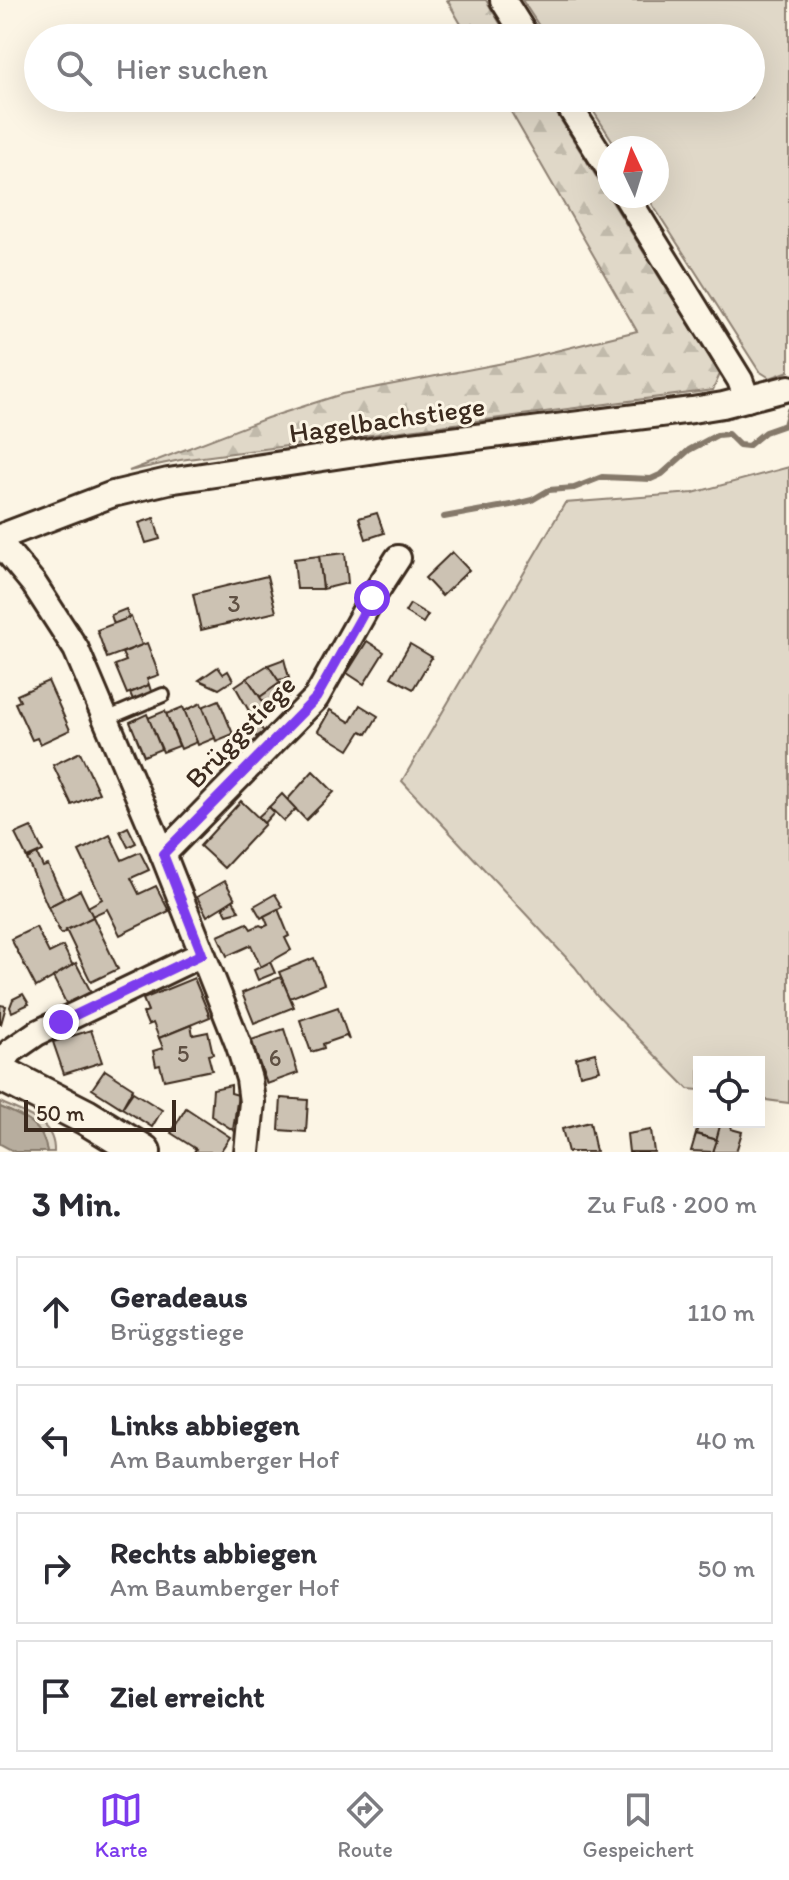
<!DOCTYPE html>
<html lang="de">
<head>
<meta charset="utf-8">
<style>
	body { margin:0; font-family:Itim,sans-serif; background:#f2f2f3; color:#2b2b33 }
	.controls { position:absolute; right:24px; bottom:24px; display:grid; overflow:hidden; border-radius:0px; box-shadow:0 8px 32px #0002 }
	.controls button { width:72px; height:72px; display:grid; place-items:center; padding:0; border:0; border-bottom:2px solid #e1e1e2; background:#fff; color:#2b2b33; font:40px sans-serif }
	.compass { position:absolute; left:597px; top:136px; width:72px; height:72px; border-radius:50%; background:#fff; box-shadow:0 8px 32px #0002; rotate:356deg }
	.scale { position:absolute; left:24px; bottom:20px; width:152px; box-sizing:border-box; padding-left:8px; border:4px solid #3b2a1e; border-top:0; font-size:22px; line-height:28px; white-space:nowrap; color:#3b2a1e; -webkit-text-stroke:6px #fcf5e5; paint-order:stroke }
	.stop { position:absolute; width:24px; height:24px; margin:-18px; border:6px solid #7c3aed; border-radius:50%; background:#fff }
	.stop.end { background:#7c3aed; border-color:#fff; box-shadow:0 2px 8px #0008 }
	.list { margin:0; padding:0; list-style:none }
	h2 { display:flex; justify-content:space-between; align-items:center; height:104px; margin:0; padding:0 32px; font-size:34px }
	h2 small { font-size:26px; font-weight:400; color:#7c7c81 }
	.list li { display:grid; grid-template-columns:52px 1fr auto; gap:24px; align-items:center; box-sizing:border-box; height:112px; margin:0 16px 16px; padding:0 16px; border:2px solid #e1e1e2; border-radius:0px }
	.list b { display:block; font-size:30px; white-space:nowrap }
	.list p { margin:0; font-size:26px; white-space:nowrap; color:#7c7c81 }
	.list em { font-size:26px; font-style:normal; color:#7c7c81 }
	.icon { flex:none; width:44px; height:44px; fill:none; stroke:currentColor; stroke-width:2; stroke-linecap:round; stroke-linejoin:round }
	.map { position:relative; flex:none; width:789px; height:1152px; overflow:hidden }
	.search { position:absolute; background:#fff; box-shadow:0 8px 32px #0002; left:24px; right:24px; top:24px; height:88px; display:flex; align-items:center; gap:20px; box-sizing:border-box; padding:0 28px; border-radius:44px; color:#7c7c81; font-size:30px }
	.sheet { height:616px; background:#fff }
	nav { display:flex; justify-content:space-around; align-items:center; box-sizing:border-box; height:112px; border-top:2px solid #e1e1e2; background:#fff; font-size:22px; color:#7c7c81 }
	nav a { display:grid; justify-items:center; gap:4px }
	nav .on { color:#7c3aed }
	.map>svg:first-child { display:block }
	.grass { fill:#e0d8c8; stroke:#8e8173; stroke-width:2 }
	.forest { fill:url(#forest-firs); stroke:#8e8173; stroke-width:2 }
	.water { fill:#b7ad9e; stroke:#85796b; stroke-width:2 }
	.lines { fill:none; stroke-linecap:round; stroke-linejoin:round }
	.stream { stroke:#85796b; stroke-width:6 }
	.building { fill:#ccc2b3; stroke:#3b2a1e; stroke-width:2 }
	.lane-casing { stroke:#3b2a1e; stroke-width:18 }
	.street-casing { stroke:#3b2a1e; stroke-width:30 }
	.secondary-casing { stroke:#3b2a1e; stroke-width:40 }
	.lane { stroke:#fcf5e5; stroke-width:12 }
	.street { stroke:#fcf5e5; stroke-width:24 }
	.secondary { stroke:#fcf5e5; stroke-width:34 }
	.route { stroke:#7c3aed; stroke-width:10 }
	.labels { text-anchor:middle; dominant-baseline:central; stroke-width:6; stroke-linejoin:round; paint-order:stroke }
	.number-label { font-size:24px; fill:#5f5043 }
	.street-label { font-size:28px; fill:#3b2a1e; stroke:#fcf5e5 }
</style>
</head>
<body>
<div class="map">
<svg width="789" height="1152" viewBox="0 0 789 1152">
	<defs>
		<pattern id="forest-firs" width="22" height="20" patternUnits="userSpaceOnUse" patternTransform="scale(2)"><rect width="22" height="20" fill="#e0d8c8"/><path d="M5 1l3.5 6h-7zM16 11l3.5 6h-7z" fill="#c1baab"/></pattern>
	</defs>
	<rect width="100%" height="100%" fill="#fcf5e5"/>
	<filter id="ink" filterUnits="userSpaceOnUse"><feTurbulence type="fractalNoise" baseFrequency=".0125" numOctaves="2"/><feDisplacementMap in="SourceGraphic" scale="16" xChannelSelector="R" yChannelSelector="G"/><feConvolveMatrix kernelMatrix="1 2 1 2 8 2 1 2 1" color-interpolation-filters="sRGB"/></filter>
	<g filter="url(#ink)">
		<!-- grass -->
		<g class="grass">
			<polygon points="522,0 789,0 789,371 770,378 759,371 647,196 657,196 657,148 617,148 585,98 751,98 751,38 547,38"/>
			<polygon points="789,467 789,1103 759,1099 759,1062 699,1062 699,1090 688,1089 597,996 575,967 402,781 565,503 693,493"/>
		</g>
		<!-- forest -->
		<g class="forest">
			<polygon points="447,0 486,0 509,38 469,38"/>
			<polygon points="503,98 547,98 720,374 713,390 180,460 129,471 267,418 342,394 519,360 637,331"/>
			<path d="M0,1102C24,1114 55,1120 54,1152H47C43,1124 24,1117 0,1107Z"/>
		</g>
		<!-- water -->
		<path class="water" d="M0,1107C24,1117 43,1124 47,1152H15L0,1144Z"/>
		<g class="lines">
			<!-- stream -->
			<polyline class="stream" points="444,517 516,504 532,500 549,490 574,488 602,477 651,479 662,474 689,450 717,435 728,434 739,445 748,446 765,432 785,425 789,410"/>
		</g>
		<!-- building -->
		<g class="building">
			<polygon points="377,513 384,533 366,539 359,518"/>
			<polygon points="154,518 160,539 146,543 139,523"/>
			<polygon points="452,552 469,570 442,596 425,578"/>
			<polygon points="345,553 348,583 323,589 319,556"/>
			<polygon points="319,556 323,589 297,589 294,559"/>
			<polygon points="267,576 276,612 201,630 193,594"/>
			<polygon points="410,604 428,615 423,623 405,612"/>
			<polygon points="126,609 129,618 114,624 111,615"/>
			<polygon points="131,617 142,645 107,658 97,630"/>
			<polygon points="367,641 384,652 364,684 347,673"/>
			<polygon points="147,643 159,675 147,679 149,685 127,694 115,665 126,661 122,653"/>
			<polygon points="410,644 432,657 413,689 391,677"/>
			<polygon points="284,659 289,678 278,680 268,665"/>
			<polygon points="268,665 280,683 260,697 247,678"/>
			<polygon points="218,667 223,674 228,671 233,680 219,689 199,680"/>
			<polygon points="247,678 268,709 256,717 249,711 235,686"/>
			<polygon points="48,681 70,730 40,744 37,738 32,740 15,703 20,701 17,695"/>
			<polygon points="280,683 283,684 288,696 268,709 260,697"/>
			<polygon points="149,685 152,694 134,702 130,693"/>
			<polygon points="219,700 233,734 216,741 202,707"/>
			<polygon points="201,703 215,738 198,745 184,711"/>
			<polygon points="360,705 378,716 367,734 361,731 349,750 318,731 330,710 350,722"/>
			<polygon points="183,707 197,742 181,749 166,714"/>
			<polygon points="165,711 179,746 163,752 148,718"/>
			<polygon points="147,714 161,749 144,756 130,722"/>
			<polygon points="254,718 264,732 256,737 247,723"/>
			<polygon points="80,752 99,793 72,805 53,765"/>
			<polygon points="313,771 334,792 306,820 287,800"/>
			<polygon points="282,794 296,809 284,821 269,807"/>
			<polygon points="241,801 265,824 224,868 200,846"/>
			<polygon points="269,807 274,812 264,823 258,817"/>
			<polygon points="31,827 43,851 27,858 15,834"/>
			<polygon points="128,827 136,843 128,847 120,831"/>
			<polygon points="110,835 122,860 140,852 149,870 131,878 139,894 156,886 169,911 120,935 107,909 92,916 88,907 102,899 79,851"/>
			<polygon points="37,854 43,867 48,865 64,899 48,907 27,859"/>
			<polygon points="225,881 235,899 207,916 197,897"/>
			<polygon points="80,890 93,917 61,934 48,907"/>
			<polygon points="275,894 283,907 261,918 254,906"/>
			<polygon points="233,900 239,911 227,914 223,907"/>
			<polygon points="278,909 289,936 285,938 291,950 261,967 251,945 227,956 218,936 247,923 251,929 260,925 264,927 268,925 264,916"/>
			<polygon points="93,917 118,969 91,982 66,930"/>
			<polygon points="36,927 49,953 63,946 73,966 36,987 11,939"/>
			<polygon points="314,958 324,984 290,998 279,972"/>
			<polygon points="270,962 275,973 258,980 254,970"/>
			<polygon points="76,963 91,992 67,1005 53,977"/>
			<polygon points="281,977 294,1007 254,1023 242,993"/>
			<polygon points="194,978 210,1017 159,1038 153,1023 148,1025 143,1013 148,1011 143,999"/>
			<polygon points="23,994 29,1004 12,1012 10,1007 13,999"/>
			<polygon points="0,1005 6,1006 1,1024 0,1024"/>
			<polygon points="338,1007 349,1040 346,1036 323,1044 324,1048 311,1052 300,1020"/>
			<polygon points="191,1025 193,1035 208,1032 213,1054 208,1055 212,1070 164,1080 160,1065 156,1066 153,1051 163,1048 159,1038"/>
			<polygon points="284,1029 298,1073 267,1084 251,1040"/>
			<polygon points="91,1030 102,1062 64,1074 53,1042"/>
			<polygon points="595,1053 600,1070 580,1075 576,1058"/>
			<polygon points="105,1070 133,1088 122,1108 92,1089"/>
			<polygon points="231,1085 231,1093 238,1095 233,1130 211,1116 213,1089"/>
			<polygon points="133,1092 162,1110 152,1127 122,1108"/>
			<polygon points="281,1098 308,1100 306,1132 279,1130"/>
			<polygon points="186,1108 230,1137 220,1152 194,1152 196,1149 171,1133"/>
			<polygon points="699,1121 721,1125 717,1140 696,1134"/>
			<polygon points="590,1122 596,1152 568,1152 562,1129"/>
			<polygon points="721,1122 732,1125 731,1129 742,1132 736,1152 713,1152"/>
			<polygon points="651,1130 654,1152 629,1152 627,1134"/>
			<polygon points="696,1134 717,1140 713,1152 691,1151"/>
		</g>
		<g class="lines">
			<!-- lane casing -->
			<g class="lane-casing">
				<polyline id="lane" points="106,719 163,695"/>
			</g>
			<!-- street casing -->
			<g class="street-casing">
				<g id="street">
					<polyline points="503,0 527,38"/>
					<polyline points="564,98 609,169"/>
					<polyline points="626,196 740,380 747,399"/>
					<polyline points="163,854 316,698 372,598 398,558"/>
					<polyline points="0,1066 11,1051 37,1033 202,954"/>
					<polyline points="247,1152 252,1102 249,1079 239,1046 163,854 76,649 34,584 6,550 0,537 113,494 168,481 396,447 692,410 723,405 789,388"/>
				</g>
			</g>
			<!-- secondary casing -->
			<g class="secondary-casing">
				<polyline id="secondary" points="0,1073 86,1117 143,1152"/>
			</g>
			<!-- lane -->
			<use href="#lane" class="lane"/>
			<!-- street -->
			<use href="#street" class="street"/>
			<!-- secondary -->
			<use href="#secondary" class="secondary"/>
		</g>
	</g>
	<g class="lines" filter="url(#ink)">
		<!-- route -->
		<polyline class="route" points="61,1022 202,954 163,854 316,698 372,598"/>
	</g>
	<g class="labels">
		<!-- number labels -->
		<g class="number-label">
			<text x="234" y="603">3</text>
			<text x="183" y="1053">5</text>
			<text x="275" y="1057">6</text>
		</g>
		<!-- street labels -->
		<g class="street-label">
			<text transform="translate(387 419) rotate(-8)">Hagelbachstiege</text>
			<text transform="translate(240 731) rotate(-46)">Brüggstiege</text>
		</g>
	</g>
</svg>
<div class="controls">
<button><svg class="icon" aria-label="locate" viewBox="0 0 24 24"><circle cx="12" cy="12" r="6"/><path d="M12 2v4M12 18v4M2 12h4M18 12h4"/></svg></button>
</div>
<svg class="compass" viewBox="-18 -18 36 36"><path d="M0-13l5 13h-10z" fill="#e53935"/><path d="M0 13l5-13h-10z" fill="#7c7c81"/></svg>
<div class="scale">50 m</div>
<div class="stop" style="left:372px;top:598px"></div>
<div class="stop end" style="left:61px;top:1022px"></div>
<div class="search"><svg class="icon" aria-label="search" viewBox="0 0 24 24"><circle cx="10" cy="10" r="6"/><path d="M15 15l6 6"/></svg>Hier suchen</div>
</div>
<section class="sheet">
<h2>3 Min.<small>Zu Fuß · 200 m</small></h2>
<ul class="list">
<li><svg class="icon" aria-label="ahead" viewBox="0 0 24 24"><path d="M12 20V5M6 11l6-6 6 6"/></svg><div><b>Geradeaus</b><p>Brüggstiege</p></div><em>110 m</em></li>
<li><svg class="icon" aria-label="left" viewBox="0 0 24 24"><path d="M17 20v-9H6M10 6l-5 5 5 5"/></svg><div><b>Links abbiegen</b><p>Am Baumberger Hof</p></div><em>40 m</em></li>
<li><svg class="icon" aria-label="right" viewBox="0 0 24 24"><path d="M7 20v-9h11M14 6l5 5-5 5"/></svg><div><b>Rechts abbiegen</b><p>Am Baumberger Hof</p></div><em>50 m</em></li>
<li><svg class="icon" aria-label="arrive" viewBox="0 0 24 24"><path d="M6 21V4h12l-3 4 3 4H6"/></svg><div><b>Ziel erreicht</b></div></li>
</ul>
</section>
<nav>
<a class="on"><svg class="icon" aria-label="map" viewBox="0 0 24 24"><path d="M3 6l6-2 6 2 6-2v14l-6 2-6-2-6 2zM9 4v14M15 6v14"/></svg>Karte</a>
<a><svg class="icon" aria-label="directions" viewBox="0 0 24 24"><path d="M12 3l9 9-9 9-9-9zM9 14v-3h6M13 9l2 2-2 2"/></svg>Route</a>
<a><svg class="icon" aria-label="saved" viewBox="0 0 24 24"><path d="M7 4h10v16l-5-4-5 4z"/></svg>Gespeichert</a>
</nav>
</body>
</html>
